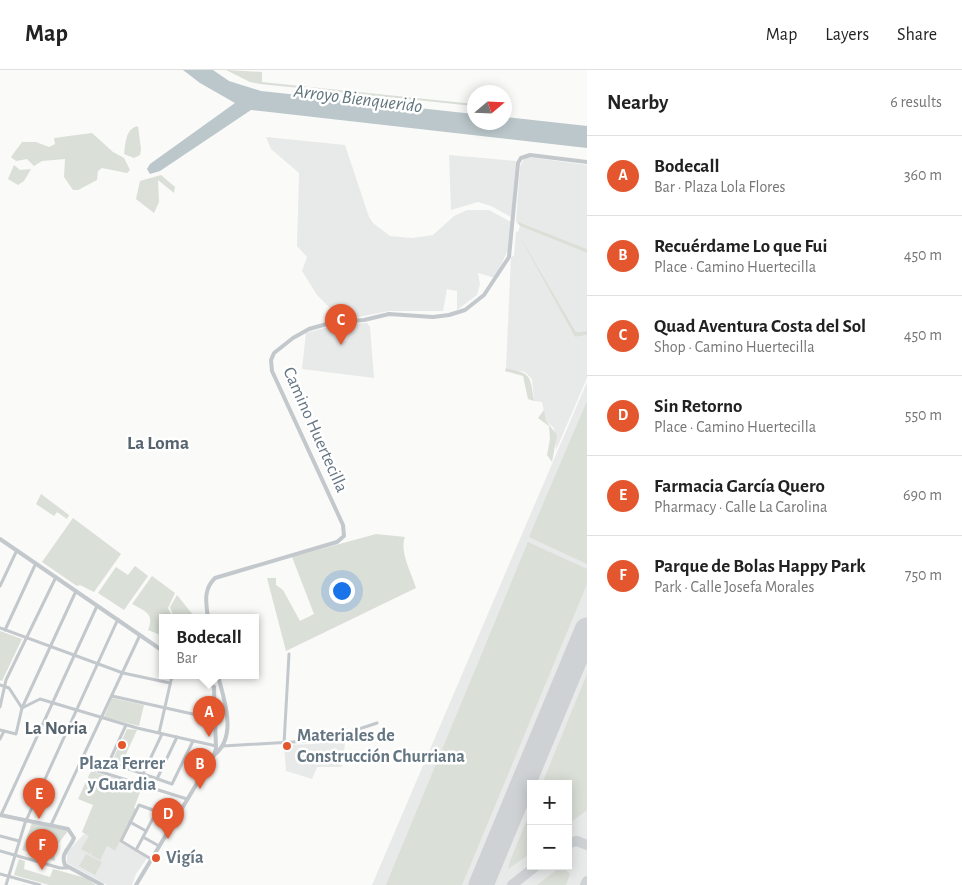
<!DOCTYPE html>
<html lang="en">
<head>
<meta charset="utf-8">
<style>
	body { margin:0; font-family:"Alegreya Sans",sans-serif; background:#f6f6f6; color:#222 }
	.controls { position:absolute; right:15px; bottom:15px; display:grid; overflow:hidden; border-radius:0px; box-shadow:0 2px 12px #0003 }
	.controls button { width:45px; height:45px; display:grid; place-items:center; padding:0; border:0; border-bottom:1px solid #e0e0e0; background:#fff; color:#222; font:25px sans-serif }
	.compass { position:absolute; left:467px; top:15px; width:45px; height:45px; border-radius:50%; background:#fff; box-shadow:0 2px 12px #0003; rotate:71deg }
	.you { position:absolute; left:341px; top:520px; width:18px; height:18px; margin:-12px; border:4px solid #fff; border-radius:50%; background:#1a73e8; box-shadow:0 0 0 8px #1a73e833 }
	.badge { display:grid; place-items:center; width:32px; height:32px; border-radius:50%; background:#e4572e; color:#fff; font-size:16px; font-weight:700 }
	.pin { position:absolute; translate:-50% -41px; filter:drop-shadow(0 1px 2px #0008) }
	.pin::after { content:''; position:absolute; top:26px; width:18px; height:15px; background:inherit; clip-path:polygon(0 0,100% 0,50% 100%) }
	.popup { position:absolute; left:159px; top:544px; width:100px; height:65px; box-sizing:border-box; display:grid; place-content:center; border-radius:0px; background:#fff; filter:drop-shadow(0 1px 4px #0005); font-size:16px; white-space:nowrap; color:#767676 }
	.popup b { font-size:19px; color:#222 }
	.popup::after { content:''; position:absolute; left:50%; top:100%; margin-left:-10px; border:10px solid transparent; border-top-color:#fff }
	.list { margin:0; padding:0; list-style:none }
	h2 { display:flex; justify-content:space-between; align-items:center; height:65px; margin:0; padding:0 20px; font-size:21px }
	h2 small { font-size:16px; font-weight:400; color:#767676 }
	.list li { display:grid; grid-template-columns:32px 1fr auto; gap:15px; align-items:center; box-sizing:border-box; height:80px; padding:0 20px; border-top:1px solid #e0e0e0 }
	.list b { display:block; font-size:19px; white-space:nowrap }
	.list p { margin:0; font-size:16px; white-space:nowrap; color:#767676 }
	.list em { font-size:16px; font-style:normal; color:#767676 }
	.map { position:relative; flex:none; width:587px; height:815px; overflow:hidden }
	header { display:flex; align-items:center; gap:30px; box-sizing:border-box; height:70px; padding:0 25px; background:#fff; border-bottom:1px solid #e0e0e0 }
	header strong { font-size:24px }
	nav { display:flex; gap:28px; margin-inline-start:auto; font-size:18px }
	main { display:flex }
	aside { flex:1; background:#fff }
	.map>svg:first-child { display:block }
	.built { fill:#e8e9e9; fill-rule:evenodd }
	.green { fill:#dadfd7 }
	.water { fill:#bbc7cb }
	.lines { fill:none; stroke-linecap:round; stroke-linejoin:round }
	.taxiway { stroke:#ced2d4; stroke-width:10 }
	.runway { stroke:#ced2d4; stroke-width:25 }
	.minor { stroke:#c3c8cc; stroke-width:3 }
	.tertiary { stroke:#c3c8cc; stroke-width:4 }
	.poi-dot { fill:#e4572e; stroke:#fff; stroke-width:2 }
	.labels { text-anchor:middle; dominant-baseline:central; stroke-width:5; stroke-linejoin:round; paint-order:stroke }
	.street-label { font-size:18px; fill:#657683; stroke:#fff }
	.poi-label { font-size:18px; font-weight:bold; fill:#657683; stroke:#fff; text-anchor:start }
	.water-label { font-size:19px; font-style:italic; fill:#60757c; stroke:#fff }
	.neighbourhood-label { font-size:19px; font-weight:bold; fill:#57646e; stroke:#fff }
</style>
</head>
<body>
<header>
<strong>Map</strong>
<nav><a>Map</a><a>Layers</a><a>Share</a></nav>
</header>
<main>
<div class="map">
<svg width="587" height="815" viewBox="0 0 587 815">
	<rect width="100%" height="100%" fill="#fafaf8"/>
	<!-- built -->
	<g class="built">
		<polygon points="266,67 345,75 369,147 373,153 390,166 412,168 433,165 454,146 467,140 489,140 511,152 508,180 495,208 478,203 480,214 477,225 457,240 457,221 447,219 443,241 389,241 348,249 330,238 317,225 302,201 307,187 297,176 299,103 271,79"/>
		<polygon points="449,85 516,91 511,147 491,136 478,132 451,140"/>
		<polygon points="528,87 587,95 587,179 516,151 520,96 524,89"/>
		<polygon points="520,156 587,183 587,261 576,262 531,185 575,267 587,265 587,308 556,380 554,358 546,351 542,332 534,331 532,309 525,302 506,298 511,187 514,186 516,161 518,162"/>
		<polygon points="367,253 370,257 374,308 302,299 306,263 340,254 343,272 347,270 348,254"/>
		<path d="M587,312V815H372ZM531,714H568V796H531Z"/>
		<polygon points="346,665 342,697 317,697 312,709 286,701 284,675 313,674"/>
		<polygon points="85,763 115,781 119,772 147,788 136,804 132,815 107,815 67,793 67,782"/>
	</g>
	<!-- green -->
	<g class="green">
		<polygon points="226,0 262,2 262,12 474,34 474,36 260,14 250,12"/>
		<path d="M138,56L141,79L140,85L134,88L124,84C126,73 125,59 138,56Z"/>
		<polygon points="92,63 113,82 124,88 130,100 127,103 102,98 98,101 97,110 78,120 73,120 64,107 65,89 42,91 34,96 27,89 16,91 11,87 22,72 36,72 49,77 55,74 54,68"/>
		<polygon points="14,95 20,100 31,99 24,111 18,115 8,109"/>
		<polygon points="161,105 175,117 174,123 158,110 159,132 154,143 136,129 140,111"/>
		<polygon points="516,151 587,179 587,183 520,156"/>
		<polygon points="518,163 576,262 587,261 587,265 575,267"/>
		<path d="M506,298C532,303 530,306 534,331L528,329L523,306L505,301Z"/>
		<polygon points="587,331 587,494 529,467"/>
		<polygon points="544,340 546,351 557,365 552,392 547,385 550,369 549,356 538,348"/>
		<polygon points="41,424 69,445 67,449 57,442 54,446 36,434"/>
		<polygon points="73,448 121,484 94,522 80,515 77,516 42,492"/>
		<path d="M376,464L405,467C399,481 412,504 416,518L286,581L267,508H276V515L283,520L300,551L314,544L292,487Z"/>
		<polygon points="528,472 587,499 587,514 462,815 386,815"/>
		<polygon points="135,496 148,506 124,540 98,523 116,497 128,505"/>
		<path d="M152,506L175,523L168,538L173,548H163V566L148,560C155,544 145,541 132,534Z"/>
		<polygon points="177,525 193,545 194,548 174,548 170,537"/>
		<polygon points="0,561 22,569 2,611 0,610"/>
		<polygon points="587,604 587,740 568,754 568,714 542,714"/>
		<polygon points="112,628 144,635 139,656 104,647"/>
		<polygon points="127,659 137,660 122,693 113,689"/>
		<polygon points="91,701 142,717 134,738 136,739 115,781 107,776 100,790 91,785 93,781 90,784 81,779 89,766 104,775 82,762 93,735 78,729"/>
		<polygon points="531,740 531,783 508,799 510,791"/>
		<polygon points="32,753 68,761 54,779 55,791 22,780"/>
		<polygon points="86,784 102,792 95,805 79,796"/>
		<polygon points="19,789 25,791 24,799 50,807 53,799 86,808 96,815 49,815 14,805"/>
		<polygon points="558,799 565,799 570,804 566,815 537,815"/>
	</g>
	<!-- water -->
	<polygon class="water" points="183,0 213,0 229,11 261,21 474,44 474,52 504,52 505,47 587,56 587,78 251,40 160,101 150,104 147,99 150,94 235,33 200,13"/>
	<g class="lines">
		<!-- taxiway -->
		<g class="taxiway">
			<polyline points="568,773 577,771 587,775"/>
			<polyline points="512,815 536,796"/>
			<polyline points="585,815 587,811"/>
		</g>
		<!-- runway -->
		<polyline class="runway" points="481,815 587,560"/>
		<!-- minor -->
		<g class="minor">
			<polyline points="0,516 17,480"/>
			<polyline points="0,558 123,603 170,613"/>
			<polyline points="5,560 36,493"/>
			<polyline points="0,615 9,618 22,638"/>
			<polyline points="112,626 215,649"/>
			<polyline points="0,637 6,610 56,507"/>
			<polyline points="22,638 40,629 137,658 216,676"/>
			<polyline points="126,655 109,692 172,714 193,671"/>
			<polyline points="0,660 16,664 22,638 76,521"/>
			<polyline points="159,663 172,606"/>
			<polyline points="0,669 4,661"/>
			<polyline points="284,674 289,584"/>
			<polyline points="223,676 326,670 377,653"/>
			<polyline points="95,700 187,729"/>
			<polyline points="143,704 162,664"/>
			<polyline points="157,709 177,667"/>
			<polyline points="1,745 97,536"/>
			<polyline points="154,746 171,755"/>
			<polyline points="130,752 146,761"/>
			<polyline points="51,755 140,565"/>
			<polyline points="0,766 19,771"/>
			<polyline points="143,767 159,776"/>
			<polyline points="136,780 157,741"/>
			<polyline points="0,781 60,798 68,798"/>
			<polyline points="151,789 121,771 139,735 175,748"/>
			<polyline points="0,804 40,815"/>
			<polyline points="6,815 25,753 118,549"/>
		</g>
		<!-- tertiary -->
		<g class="tertiary">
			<polyline points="0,469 163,581"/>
			<path d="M208,548C206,532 203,520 215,508L337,472L344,466L343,455L272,301L271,290L274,283L293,268L309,259L334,252L364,250L389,244L433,247L449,245L465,240L484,225L509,187L518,93L521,88L530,85L587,92"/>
			<polyline points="200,606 214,617"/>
			<path d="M214,685C238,667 224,629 218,606"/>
			<path d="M0,745L68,759L74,768C70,779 60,782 65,795L102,815"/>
			<polyline points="136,815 214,685 216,679 214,617"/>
		</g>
	</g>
	<!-- markers -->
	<g class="poi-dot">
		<circle cx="122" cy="675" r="5"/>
		<circle cx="287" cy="676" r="5"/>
		<circle cx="156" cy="788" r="5"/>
	</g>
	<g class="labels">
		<!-- street labels -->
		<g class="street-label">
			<text transform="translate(315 360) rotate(66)">Camino Huertecilla</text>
		</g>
		<!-- poi labels -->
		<g class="poi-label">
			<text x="297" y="666">Materiales de<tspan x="297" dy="21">Construcción Churriana</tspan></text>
			<text x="122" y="694" text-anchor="middle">Plaza Ferrer<tspan x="122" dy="21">y Guardia</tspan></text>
			<text x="166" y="788">Vigía</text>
		</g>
		<!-- water labels -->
		<g class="water-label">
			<text transform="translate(358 29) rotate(7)">Arroyo Bienquerido</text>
		</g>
		<!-- neighbourhood labels -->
		<g class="neighbourhood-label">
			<text x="158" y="373">La Loma</text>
			<text x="56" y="658">La Noria</text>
		</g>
	</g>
</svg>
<div class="controls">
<button>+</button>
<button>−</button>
</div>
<svg class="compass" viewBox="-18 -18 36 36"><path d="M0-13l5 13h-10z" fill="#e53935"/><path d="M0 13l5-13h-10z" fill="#767676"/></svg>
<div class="you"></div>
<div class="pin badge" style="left:209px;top:667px">A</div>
<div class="popup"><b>Bodecall</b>Bar</div>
<div class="pin badge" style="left:200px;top:719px">B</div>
<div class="pin badge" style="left:341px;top:275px">C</div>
<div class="pin badge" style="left:168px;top:769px">D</div>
<div class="pin badge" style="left:39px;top:749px">E</div>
<div class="pin badge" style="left:42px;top:800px">F</div>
</div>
<aside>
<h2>Nearby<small>6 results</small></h2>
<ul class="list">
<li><span class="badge">A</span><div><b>Bodecall</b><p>Bar · Plaza Lola Flores</p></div><em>360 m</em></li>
<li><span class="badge">B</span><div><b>Recuérdame Lo que Fui</b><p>Place · Camino Huertecilla</p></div><em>450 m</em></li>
<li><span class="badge">C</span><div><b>Quad Aventura Costa del Sol</b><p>Shop · Camino Huertecilla</p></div><em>450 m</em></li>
<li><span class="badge">D</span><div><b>Sin Retorno</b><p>Place · Camino Huertecilla</p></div><em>550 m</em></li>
<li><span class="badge">E</span><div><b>Farmacia García Quero</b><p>Pharmacy · Calle La Carolina</p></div><em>690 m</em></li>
<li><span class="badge">F</span><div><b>Parque de Bolas Happy Park</b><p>Park · Calle Josefa Morales</p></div><em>750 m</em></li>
</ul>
</aside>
</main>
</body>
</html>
